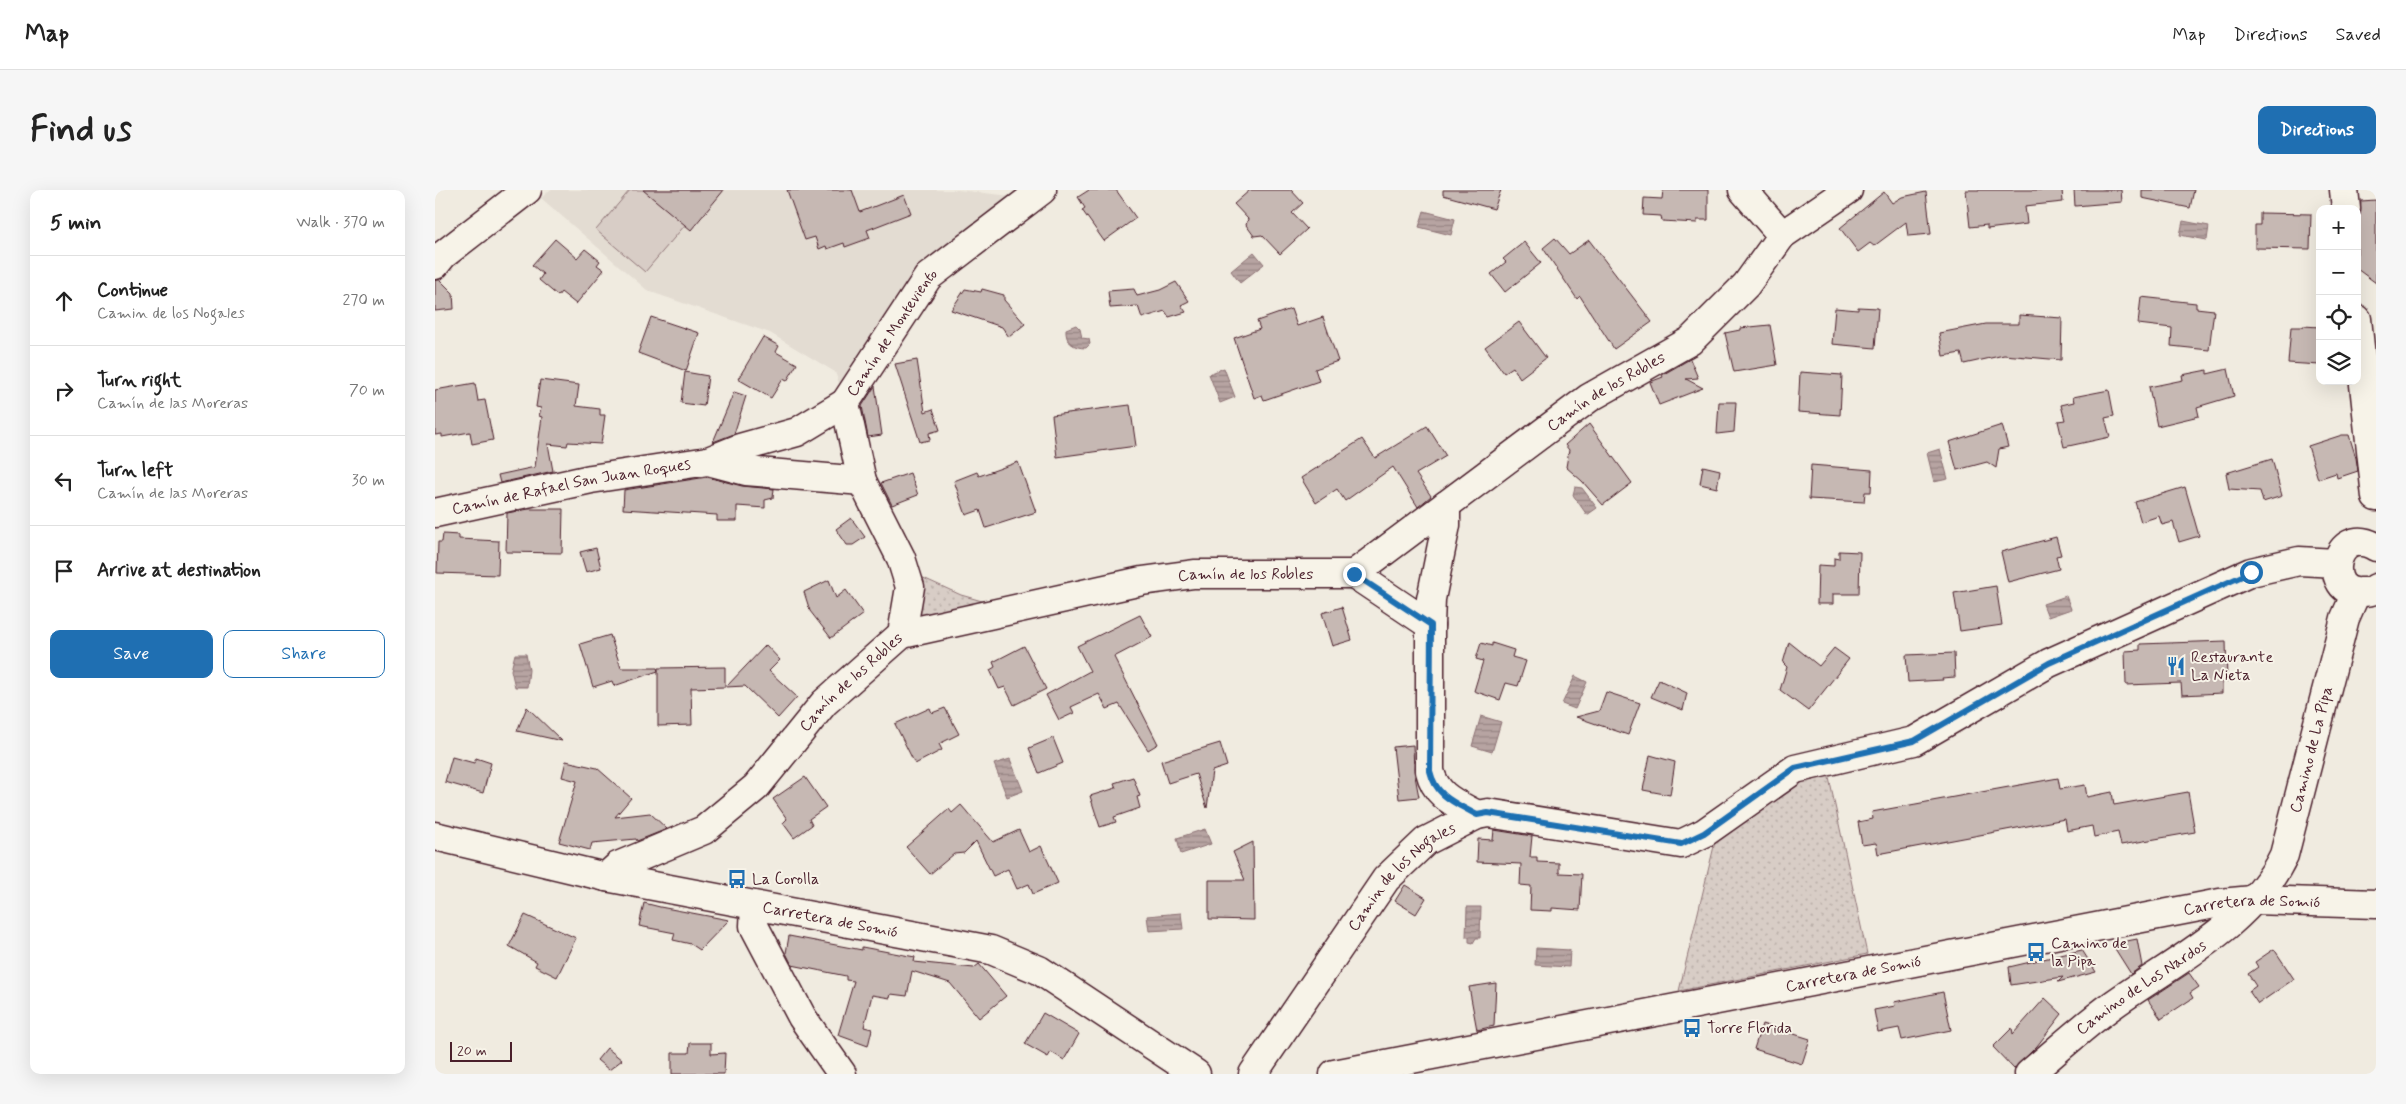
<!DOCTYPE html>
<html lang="en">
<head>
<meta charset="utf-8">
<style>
	body { margin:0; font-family:Mynerve,sans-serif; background:#f6f6f6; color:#222 }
	.controls { position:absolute; right:15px; top:15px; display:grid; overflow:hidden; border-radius:10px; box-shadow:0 5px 20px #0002 }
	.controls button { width:45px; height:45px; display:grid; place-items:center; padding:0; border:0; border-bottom:1px solid #e0e0e0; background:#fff; color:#222; font:25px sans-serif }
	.scale { position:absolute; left:15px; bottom:12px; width:62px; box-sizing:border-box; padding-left:5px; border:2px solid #4a1f2b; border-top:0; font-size:14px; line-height:18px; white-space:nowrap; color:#4a1f2b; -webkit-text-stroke:4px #f7f3e8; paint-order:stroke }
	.stop { position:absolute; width:15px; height:15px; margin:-11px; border:4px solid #1f6fb2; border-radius:50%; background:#fff }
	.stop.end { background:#1f6fb2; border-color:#fff; box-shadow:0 1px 5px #0008 }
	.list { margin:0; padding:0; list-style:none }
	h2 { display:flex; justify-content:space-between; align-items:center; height:65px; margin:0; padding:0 20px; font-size:21px }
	h2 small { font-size:16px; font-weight:400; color:#767676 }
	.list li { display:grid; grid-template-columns:32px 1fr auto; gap:15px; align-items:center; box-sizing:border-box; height:90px; padding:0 20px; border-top:1px solid #e0e0e0 }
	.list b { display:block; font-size:19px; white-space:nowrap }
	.list p { margin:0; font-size:16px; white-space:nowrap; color:#767676 }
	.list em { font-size:16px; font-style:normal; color:#767676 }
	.actions { display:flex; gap:10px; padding:15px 20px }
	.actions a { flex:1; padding:11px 0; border:1px solid #1f6fb2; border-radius:10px; text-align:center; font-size:18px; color:#1f6fb2 }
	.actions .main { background:#1f6fb2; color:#fff }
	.icon { flex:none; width:28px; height:28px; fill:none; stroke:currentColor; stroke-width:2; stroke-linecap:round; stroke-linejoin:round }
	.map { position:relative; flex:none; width:1941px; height:884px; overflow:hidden; border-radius:10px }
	header { display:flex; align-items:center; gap:30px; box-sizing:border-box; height:70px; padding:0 25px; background:#fff; border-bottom:1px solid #e0e0e0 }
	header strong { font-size:24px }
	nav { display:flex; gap:28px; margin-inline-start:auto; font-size:18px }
	.intro { display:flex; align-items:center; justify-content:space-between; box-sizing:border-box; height:120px; padding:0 30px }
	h1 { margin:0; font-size:35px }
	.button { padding:12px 22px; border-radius:10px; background:#1f6fb2; color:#fff; font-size:18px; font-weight:700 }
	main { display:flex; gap:30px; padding:0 30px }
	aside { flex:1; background:#fff; border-radius:10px; box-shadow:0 5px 20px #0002 }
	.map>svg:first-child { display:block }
	.built { fill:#e3dcd2 }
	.grass { fill:url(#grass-dots); stroke:#917678 }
	.pitch { fill:#d8cdc6; stroke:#917678 }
	.water { fill:url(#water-rules); stroke:#8b6f72 }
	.building { fill:#c6b8b3; stroke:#4a1f2b }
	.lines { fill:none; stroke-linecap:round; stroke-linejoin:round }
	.minor-casing { stroke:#4a1f2b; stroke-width:31 }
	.minor { stroke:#f7f3e8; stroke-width:28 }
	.route { stroke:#1f6fb2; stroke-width:6 }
	.labels { text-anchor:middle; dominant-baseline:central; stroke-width:4; stroke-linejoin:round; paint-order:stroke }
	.street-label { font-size:16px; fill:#4a1f2b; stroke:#f7f3e8 }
	.poi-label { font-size:16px; fill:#4a1f2b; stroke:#f7f3e8; text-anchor:start }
</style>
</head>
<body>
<header>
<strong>Map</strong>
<nav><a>Map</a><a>Directions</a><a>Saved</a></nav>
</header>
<div class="intro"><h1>Find us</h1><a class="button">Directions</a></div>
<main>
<aside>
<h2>5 min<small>Walk · 370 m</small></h2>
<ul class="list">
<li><svg class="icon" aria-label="ahead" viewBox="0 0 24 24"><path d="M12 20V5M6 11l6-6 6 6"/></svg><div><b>Continue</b><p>Camin de los Nogales</p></div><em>270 m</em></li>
<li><svg class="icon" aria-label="right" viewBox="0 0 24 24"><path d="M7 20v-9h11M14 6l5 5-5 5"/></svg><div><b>Turn right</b><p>Camín de las Moreras</p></div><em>70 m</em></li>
<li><svg class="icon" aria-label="left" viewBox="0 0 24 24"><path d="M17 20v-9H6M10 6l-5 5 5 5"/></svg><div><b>Turn left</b><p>Camín de las Moreras</p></div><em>30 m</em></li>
<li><svg class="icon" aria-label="arrive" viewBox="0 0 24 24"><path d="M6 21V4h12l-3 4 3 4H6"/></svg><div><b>Arrive at destination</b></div></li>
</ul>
<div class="actions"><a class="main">Save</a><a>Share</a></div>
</aside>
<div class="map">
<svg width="1941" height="884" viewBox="0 0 1941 884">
	<defs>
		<pattern id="grass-dots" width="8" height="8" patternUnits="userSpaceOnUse" patternTransform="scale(1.25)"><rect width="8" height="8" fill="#d8cdc6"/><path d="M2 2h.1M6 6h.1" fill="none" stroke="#bbb0aa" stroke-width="1.8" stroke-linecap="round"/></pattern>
		<pattern id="water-rules" width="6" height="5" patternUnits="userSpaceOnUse" patternTransform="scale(1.25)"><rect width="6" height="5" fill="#b7a4a2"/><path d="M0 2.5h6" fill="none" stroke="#978584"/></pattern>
	</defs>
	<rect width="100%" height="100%" fill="#f0ebe0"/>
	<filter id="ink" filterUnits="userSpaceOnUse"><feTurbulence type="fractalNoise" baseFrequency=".02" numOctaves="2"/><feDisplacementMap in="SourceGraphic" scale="10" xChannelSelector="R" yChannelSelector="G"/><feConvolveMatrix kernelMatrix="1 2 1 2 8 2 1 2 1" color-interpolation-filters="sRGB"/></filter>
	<g filter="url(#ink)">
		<!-- built -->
		<polygon class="built" points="115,0 523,0 576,6 485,82 406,199 400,182 335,143 213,101 106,8"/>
		<!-- grass -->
		<g class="grass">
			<polygon points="484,386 526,405 561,415 478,435"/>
			<polygon points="1393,583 1432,764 1244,801 1280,652 1355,590"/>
		</g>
		<!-- pitch -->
		<polygon class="pitch" points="195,0 280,0 210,82 161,40"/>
		<!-- water -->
		<g class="water">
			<polygon points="989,21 1020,29 1016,45 984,37"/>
			<polygon points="1748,31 1774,36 1772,50 1745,45"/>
			<polygon points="819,62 829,74 805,93 796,81"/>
			<path d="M641,135L645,139L647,148L654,149L655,154L651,158C638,158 630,152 631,139Z"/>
			<polygon points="789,178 800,207 785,213 774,184"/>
			<polygon points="1505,259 1513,289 1499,292 1492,263"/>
			<polygon points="1140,297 1147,298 1162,318 1152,325 1138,305"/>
			<polygon points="1631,406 1636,419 1613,427 1608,414"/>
			<polygon points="80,464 91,464 94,480 92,497 80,497 76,480"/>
			<polygon points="1140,486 1152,492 1140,519 1127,514"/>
			<polygon points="1046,526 1066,532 1057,562 1037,556"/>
			<polygon points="575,569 588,601 572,607 559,574"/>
			<polygon points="770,639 776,654 746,664 742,648"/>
			<polygon points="1032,717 1046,717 1045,748 1041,748 1038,753 1034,752 1034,747 1031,747"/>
			<polygon points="746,723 748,739 714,741 712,726"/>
			<polygon points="1101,758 1135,760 1134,777 1100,775"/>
		</g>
		<!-- building -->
		<g class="building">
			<polygon points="208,0 289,0 256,40"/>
			<polygon points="352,0 417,0 425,22 469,5 476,23 432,40 435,48 410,57 409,53 392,59 391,56 384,59 380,47 370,50"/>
			<polygon points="654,0 681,0 701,28 669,51 647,20 650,18 643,7"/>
			<polygon points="815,0 856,0 868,13 857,23 872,39 845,64 827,45 819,46 811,35 813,29 799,14"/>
			<polygon points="1008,0 1066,0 1059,19 1008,5"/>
			<polygon points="1228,0 1273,0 1273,30 1262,30 1262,33 1227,31 1226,26 1208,25 1209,8 1227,9"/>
			<polygon points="1531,0 1627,0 1628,12 1590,16 1592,34 1552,39 1552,35 1535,37"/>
			<polygon points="1639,0 1686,0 1687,12 1640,16"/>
			<polygon points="1707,0 1759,0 1755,18 1707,8"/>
			<polygon points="1449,2 1457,13 1467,7 1491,2 1496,44 1473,46 1471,32 1439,56 1435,53 1423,62 1405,38"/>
			<polygon points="1941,10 1941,93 1922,79 1922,29 1925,25 1926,11"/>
			<polygon points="1825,23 1876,24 1875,59 1820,58 1820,35 1825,35"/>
			<polygon points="1120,48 1134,64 1154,50 1217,132 1179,159 1145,106 1142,109 1108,58"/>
			<polygon points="120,49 142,68 150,59 165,71 162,75 169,80 141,114 126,102 123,106 104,90 108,84 97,75"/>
			<polygon points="1089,52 1106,73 1070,102 1056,84 1071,72 1068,69"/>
			<polygon points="0,90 5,90 18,103 19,119 0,121"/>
			<polygon points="741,92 754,111 746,115 751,122 734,127 730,121 707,128 703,116 675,118 673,101 699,99 702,106 725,100"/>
			<polygon points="530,99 546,102 547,99 569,105 569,110 590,134 574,147 567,137 516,120"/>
			<polygon points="1706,107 1761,113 1761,118 1779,120 1774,160 1736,156 1737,138 1703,134"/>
			<polygon points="1423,117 1443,118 1440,158 1397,154 1400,118 1423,120"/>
			<polygon points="856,119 862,136 888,127 903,171 880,179 884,191 829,210 827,205 819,208 799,148 825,139 822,131"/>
			<polygon points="1584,125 1627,128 1626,170 1569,165 1529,174 1526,163 1508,166 1504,143 1551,134 1584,134"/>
			<polygon points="216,127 264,143 251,181 203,163"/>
			<polygon points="1084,132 1111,168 1085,188 1078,177 1069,183 1050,157"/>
			<polygon points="1335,135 1342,175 1299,182 1290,143 1305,140 1305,138"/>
			<polygon points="1868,136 1885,137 1885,175 1853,173 1856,137 1868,137"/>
			<polygon points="328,147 344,156 341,162 362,174 352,191 348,189 336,208 303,189"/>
			<polygon points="1255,169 1263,188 1251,189 1268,198 1224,215 1215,192 1228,187 1227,185"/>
			<polygon points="482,170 490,222 498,219 505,240 494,243 495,250 485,252 460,174"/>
			<polygon points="1793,179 1799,206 1762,217 1764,226 1722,236 1714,197 1748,190 1747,185 1772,180 1772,184"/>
			<polygon points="250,182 273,186 269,216 246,213"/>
			<polygon points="1365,182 1407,185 1405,225 1363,222"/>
			<polygon points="105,190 144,195 141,216 165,219 165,225 170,225 166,254 133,252 132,256 113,254 118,281 65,293 63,285 100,277 107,227 104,226 106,218 101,217"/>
			<polygon points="40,193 43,211 50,210 58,250 37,254 35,242 7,247 7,244 0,245 0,200"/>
			<polygon points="440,196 447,245 433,247 427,216"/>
			<polygon points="1674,200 1679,226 1670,228 1675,247 1629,257 1623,231 1630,230 1626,215 1639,212 1638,207"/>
			<polygon points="299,202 311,206 299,244 278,252"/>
			<polygon points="1284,212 1301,212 1299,242 1282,244"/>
			<polygon points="695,215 701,256 622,267 617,225"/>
			<polygon points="1154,234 1197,293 1168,315 1147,291 1131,277 1134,260 1130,255"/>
			<polygon points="1567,235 1573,257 1564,259 1561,278 1552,272 1522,280 1514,252"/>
			<polygon points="992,236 1011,266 981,284 996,306 983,317 958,277 910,311 902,299 881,313 866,288 927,249 940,268"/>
			<polygon points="1907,245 1914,245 1921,268 1923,281 1902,288 1901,283 1883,289 1873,256"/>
			<polygon points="1837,269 1847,306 1828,312 1825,301 1794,299 1791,283"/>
			<polygon points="583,272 601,322 551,338 545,320 531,325 519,291 542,282 544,286"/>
			<polygon points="1376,275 1437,280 1436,302 1430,302 1429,312 1374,309"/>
			<polygon points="1268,276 1285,280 1282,298 1265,294"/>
			<polygon points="475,283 483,305 457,315 446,293"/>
			<polygon points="272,287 307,296 339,299 338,308 330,310 330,318 302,316 302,331 282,331 282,325 188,319 189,300"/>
			<polygon points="1750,297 1764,346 1744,352 1738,332 1727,335 1724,326 1706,332 1700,312"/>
			<polygon points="94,319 128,319 127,363 71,362 72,323"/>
			<polygon points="416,328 430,347 418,355 412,355 401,339"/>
			<polygon points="8,344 24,345 24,349 64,351 63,385 2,383 3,352 7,352"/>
			<polygon points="1621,347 1626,365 1621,366 1624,379 1573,392 1566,362"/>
			<polygon points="161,358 166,378 151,382 145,362"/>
			<polygon points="1404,361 1425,362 1424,404 1398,404 1398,414 1382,414 1383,375 1399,376 1399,368 1404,369"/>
			<polygon points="394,390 401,408 411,400 428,424 396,448 375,421 369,402"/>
			<polygon points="1561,396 1567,435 1525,441 1519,403"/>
			<polygon points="907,417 917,450 897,456 887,423"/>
			<polygon points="705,425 717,447 679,467 723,554 713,560 684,514 672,519 664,504 636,517 639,523 624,530 611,505 655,481 642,456"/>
			<polygon points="175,445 186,478 222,478 223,481 223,478 290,477 290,497 256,498 257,535 223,536 223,481 179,496 177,491 158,497 145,454"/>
			<polygon points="1791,451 1792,492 1787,492 1787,503 1747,505 1746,493 1691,495 1690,461 1705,460 1705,454"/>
			<polygon points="1354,452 1384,476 1399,458 1414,469 1373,521 1345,500 1352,477 1348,473"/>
			<polygon points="1046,453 1057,456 1057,453 1079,460 1077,467 1091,471 1083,496 1071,493 1065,510 1039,501 1048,471 1041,469"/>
			<polygon points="331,455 345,470 334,481 362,507 343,528 310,496 291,497"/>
			<polygon points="589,456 611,499 579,515 570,497 564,499 555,480 560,477 558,472"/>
			<polygon points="1519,463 1520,487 1507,488 1508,490 1473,492 1471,465"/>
			<polygon points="1224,490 1252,503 1248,520 1216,507"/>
			<polygon points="1171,502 1205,513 1193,545 1141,527 1164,521"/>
			<polygon points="92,517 127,551 82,541"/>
			<polygon points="495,518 497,523 510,518 524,544 504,554 507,560 480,574 460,534"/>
			<polygon points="618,548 628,573 604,583 594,558"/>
			<polygon points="785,553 792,576 777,581 772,618 761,584 733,593 726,571"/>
			<polygon points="978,555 979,581 984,607 964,609 958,557"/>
			<polygon points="1215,565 1240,572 1235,605 1208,600"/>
			<polygon points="17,567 39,573 41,568 56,573 48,603 10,592"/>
			<polygon points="131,571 162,578 196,608 180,627 215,623 232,639 202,651 201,649 157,653 155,660 124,652 142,591 127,587"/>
			<polygon points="370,587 391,617 374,629 377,635 359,648 348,633 352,629 338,609"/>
			<polygon points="698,587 705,606 702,607 705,618 679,627 681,632 665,637 655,606 681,598 679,593"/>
			<polygon points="1623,588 1625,599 1650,595 1652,607 1677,602 1679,615 1753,602 1760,642 1686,655 1683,642 1659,647 1657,636 1632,641 1630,629 1443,664 1441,653 1427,655 1423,632 1438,629 1437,622"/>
			<polygon points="526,615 558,652 584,640 594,662 606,656 623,693 598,704 594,694 582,699 573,679 558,686 541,651 529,663 519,664 495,684 471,657 514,619 517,623"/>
			<polygon points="1059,640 1097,646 1095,667 1102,667 1102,672 1124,673 1124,683 1147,684 1145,720 1117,718 1117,721 1095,720 1096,696 1085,695 1086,674 1042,672 1043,649 1058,650"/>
			<polygon points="818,652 819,730 774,729 774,690 810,690 798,662"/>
			<polygon points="970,695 991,708 981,724 960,711"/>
			<polygon points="209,713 225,717 294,730 265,760 256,754 238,750 240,743 204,736"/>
			<polygon points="90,725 141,748 122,787 100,776 102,772 74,756"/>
			<polygon points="354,746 427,760 427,757 480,767 479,772 539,778 544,774 571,806 544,828 515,793 477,781 472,806 456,804 455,808 437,805 429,837 437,839 433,856 403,845 419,791 411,790 411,786 357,775 351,763"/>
			<polygon points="1702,749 1707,776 1696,784 1677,754"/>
			<polygon points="1839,759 1859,789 1823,814 1814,801 1821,796 1813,784 1823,777 1820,772"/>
			<polygon points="1647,760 1661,782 1623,792 1628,787 1576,795 1574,777"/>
			<polygon points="1754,783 1764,797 1755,803 1758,808 1726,829 1713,810"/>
			<polygon points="1061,793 1059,836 1042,840 1034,797"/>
			<polygon points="1508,802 1516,840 1467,850 1464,838 1443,842 1439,820 1460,816 1459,812"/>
			<polygon points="1610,808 1627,824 1602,856 1579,879 1558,857 1577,838 1578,844"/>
			<polygon points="608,823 644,844 629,870 616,862 613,867 590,854"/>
			<polygon points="1327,834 1375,849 1367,874 1319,859"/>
			<polygon points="255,853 276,853 276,864 290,863 289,884 237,884 237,863 254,863"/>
			<polygon points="172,858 187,870 174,880 162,870"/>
		</g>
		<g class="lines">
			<!-- minor casing -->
			<g class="minor-casing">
				<g id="minor">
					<polyline points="1308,0 1347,45"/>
					<polyline points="1909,0 1911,19"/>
					<polyline points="0,75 8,65 92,0"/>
					<polyline points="1922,129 1941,307"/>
					<polyline points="273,271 311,281 427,291"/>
					<path id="s1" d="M0,323L156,289L273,271L305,258L362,242L410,213"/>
					<path d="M1941,357C1898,332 1887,406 1926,402C1932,402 1937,402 1941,398"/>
					<path d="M919,384L995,435V581C1001,607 1021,613 1042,625"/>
					<polyline points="995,435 996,409 1011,335 1011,315"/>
					<path id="s2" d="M467,444L475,397L466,368L427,291L410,213L493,87L607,0"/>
					<path id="s3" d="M0,646L171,687L556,760L604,780L761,884"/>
					<path id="s4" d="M171,687L183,676L269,640L321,597L389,513L467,444L707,391L759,384H919L1154,208L1255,151L1311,95L1347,45L1413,0"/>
					<polyline points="320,717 319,736 367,827 407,884"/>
					<path id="s5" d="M818,884L951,689L991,651L1042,625L1053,623L1246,654L1269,643L1360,579L1479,551L1614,473L1816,382L1864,371L1901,373"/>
					<path id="s6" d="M899,884L1785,713L1818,710L1941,714"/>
					<path id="s7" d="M1594,884C1622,861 1649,835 1679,814C1739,771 1816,735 1849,665L1910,428L1921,403"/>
				</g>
			</g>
			<!-- minor -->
			<use href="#minor" class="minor"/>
		</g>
	</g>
	<g class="lines" filter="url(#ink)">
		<!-- route -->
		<path class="route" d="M919,384L996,435L995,581C1001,607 1021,613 1042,625L1053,623L1246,654L1269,643L1360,578L1479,551L1614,473L1816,382"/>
	</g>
	<!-- icons -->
	<defs>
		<g id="restaurant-bare" transform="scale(1.5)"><path d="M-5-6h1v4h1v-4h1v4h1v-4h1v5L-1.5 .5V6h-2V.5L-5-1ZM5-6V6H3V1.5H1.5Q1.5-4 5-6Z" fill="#1f6fb2" stroke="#f7f3e8" stroke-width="2.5" paint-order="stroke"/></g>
		<g id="bus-bare" transform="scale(1.5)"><path d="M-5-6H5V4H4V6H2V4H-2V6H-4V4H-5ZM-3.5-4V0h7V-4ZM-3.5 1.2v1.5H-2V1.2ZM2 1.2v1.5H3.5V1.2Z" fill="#1f6fb2" stroke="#f7f3e8" stroke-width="2.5" paint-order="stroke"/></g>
	</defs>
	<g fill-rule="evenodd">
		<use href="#restaurant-bare" x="1741" y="476"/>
		<use href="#bus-bare" x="302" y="689"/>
		<use href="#bus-bare" x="1601" y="762"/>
		<use href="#bus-bare" x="1257" y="838"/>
	</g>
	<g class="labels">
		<!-- street labels -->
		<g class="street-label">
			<text stroke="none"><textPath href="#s2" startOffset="329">Camín de Monteviento</textPath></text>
			<text stroke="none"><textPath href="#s4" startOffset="1159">Camín de los Robles</textPath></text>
			<text stroke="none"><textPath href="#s1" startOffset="139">Camín de Rafael San Juan Roques</textPath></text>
			<text stroke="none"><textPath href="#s4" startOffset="739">Camín de los Robles</textPath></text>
			<text stroke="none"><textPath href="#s4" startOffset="319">Camín de los Robles</textPath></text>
			<text stroke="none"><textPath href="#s7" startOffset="448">Camino de La Pipa</textPath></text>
			<text stroke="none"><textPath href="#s5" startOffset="249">Camin de los Nogales</textPath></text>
			<text stroke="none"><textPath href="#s6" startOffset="934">Carretera de Somió</textPath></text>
			<text stroke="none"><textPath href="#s3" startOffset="404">Carretera de Somió</textPath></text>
			<text stroke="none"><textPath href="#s6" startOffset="529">Carretera de Somió</textPath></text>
			<text stroke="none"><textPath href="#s7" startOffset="142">Camino de Los Nardos</textPath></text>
		</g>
		<!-- poi labels -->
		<g class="poi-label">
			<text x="1756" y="467">Restaurante<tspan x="1756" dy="18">La Nieta</tspan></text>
			<text x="317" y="689">La Corolla</text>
			<text x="1616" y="753">Camino de<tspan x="1616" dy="18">la Pipa</tspan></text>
			<text x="1272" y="838">Torre Florida</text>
		</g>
	</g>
</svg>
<div class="controls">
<button>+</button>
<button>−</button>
<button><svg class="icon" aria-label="locate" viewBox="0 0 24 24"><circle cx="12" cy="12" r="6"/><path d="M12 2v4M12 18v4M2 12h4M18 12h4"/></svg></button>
<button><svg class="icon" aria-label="layers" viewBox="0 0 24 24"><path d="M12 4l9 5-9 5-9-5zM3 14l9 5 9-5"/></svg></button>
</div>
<div class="scale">20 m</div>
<div class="stop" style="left:1816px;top:382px"></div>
<div class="stop end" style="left:919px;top:384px"></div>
</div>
</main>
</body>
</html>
